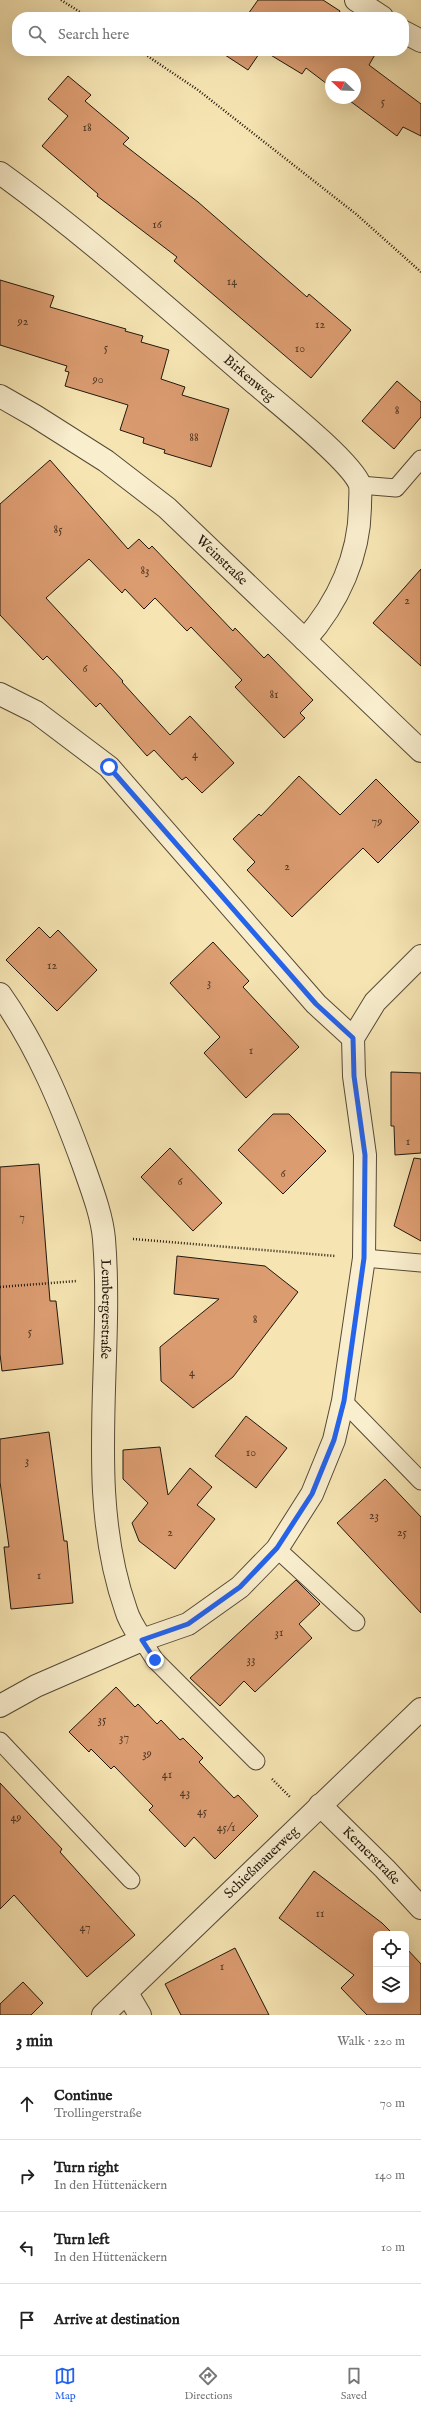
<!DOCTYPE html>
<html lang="en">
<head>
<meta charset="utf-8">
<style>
	body { margin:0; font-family:"IM FELL English",serif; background:#f6f6f6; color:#222 }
	.controls { position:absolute; right:12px; bottom:12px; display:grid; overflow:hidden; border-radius:8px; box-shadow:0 4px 16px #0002 }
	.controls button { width:36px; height:36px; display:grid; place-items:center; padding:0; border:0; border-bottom:1px solid #e0e0e0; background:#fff; color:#222; font:20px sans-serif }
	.compass { position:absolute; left:325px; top:68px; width:36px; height:36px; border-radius:50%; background:#fff; box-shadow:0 4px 16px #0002; rotate:293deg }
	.stop { position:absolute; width:12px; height:12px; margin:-9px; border:3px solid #2563eb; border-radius:50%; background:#fff }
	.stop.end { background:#2563eb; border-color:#fff; box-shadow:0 1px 4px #0008 }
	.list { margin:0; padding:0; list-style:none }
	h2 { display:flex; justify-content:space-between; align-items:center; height:52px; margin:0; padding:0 16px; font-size:17px }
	h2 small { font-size:13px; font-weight:400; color:#767676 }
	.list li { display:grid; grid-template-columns:26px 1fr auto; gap:12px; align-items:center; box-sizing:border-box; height:72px; padding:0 16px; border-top:1px solid #e0e0e0 }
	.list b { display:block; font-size:15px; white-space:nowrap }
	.list p { margin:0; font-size:13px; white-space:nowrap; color:#767676 }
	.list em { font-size:13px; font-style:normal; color:#767676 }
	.icon { flex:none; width:22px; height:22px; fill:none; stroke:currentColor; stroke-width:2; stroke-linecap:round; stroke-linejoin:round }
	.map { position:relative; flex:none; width:421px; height:2015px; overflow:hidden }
	.search { position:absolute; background:#fff; box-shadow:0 4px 16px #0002; left:12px; right:12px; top:12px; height:44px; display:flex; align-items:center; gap:10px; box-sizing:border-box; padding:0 14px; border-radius:16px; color:#767676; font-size:15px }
	.sheet { height:340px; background:#fff }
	nav { display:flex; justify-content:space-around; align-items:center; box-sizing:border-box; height:56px; border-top:1px solid #e0e0e0; background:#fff; font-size:11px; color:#767676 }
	nav a { display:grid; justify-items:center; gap:2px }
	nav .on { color:#2563eb }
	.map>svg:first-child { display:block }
	.building { fill:#db9c70; stroke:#21170c }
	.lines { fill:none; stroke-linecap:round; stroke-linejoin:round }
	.service-casing { stroke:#564a36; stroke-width:19 }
	.minor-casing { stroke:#564a36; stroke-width:24 }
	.path { stroke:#21170c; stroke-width:2.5; stroke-dasharray:1 2; stroke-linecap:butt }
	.service { stroke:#f9eece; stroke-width:17 }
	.minor { stroke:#f9eece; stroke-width:22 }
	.route { stroke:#2563eb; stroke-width:5 }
	.labels { text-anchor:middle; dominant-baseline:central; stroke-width:3; stroke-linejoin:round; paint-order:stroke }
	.number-label { font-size:12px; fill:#503825 }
	.street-label { font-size:14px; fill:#21170c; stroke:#f9eece }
</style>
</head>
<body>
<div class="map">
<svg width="421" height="2015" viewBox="0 0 421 2015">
	<rect width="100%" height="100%" fill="#f6e5b3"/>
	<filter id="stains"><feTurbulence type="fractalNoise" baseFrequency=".005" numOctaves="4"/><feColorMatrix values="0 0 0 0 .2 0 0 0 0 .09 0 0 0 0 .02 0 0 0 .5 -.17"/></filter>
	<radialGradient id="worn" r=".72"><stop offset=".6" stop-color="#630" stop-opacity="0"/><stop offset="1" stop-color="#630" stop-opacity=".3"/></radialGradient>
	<!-- building -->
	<g class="building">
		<polygon points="258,0 323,0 340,11 337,17 246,17"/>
		<polygon points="224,51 261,51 248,70 222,53"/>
		<polygon points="264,51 377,51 369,65 421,104 421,136 403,127 397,136 346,98 355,98 355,74 331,74 331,87 306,68 302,74"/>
		<polygon points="68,76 91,95 85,101 129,138 123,144 198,202 307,297 309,294 351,330 311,378 174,261 177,257 97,196 98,194 42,146 68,116 48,99"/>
		<polygon points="0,280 54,296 50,307 126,329 125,331 143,336 141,342 169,350 161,379 185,387 182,395 229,409 211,467 164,453 165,450 143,443 144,438 120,430 128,405 65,386 69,372 65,371 67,366 0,345"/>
		<polygon points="397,381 421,402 421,417 394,449 362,421"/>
		<polygon points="50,460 128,549 139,539 149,549 152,546 233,631 235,628 264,658 268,654 313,700 300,713 305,718 284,738 235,687 242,680 191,627 187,631 155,598 144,609 125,589 122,593 89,559 46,598 123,681 122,682 170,735 190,716 234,763 202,793 186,777 182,780 154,750 147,756 100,703 96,707 47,656 43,660 0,615 0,504"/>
		<polygon points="421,569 421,666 373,623"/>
		<polygon points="299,776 340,815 376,779 419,822 378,863 363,848 292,917 247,870 255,862 233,839 259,814 261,816"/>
		<polygon points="39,927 50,938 58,930 97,970 57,1011 6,960"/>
		<polygon points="213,942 249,981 243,987 299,1047 246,1098 204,1053 220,1037 170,983"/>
		<polygon points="391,1072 421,1073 421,1153 395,1155 394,1126 391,1126"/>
		<polygon points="273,1114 289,1114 326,1151 283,1194 238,1150"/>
		<polygon points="170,1148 222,1203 193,1231 141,1177"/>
		<polygon points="414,1158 421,1159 421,1241 394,1226"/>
		<polygon points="39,1164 50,1301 56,1301 63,1364 2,1371 0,1354 0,1167"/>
		<polygon points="177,1256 265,1266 298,1292 233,1377 193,1408 161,1381 160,1347 219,1299 174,1294"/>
		<polygon points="246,1416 287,1448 256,1488 215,1456"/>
		<polygon points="49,1432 64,1541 67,1541 73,1603 11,1609 4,1547 9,1547 0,1482 0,1439"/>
		<polygon points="160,1447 168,1495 190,1468 212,1487 197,1505 215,1519 175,1569 139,1541 132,1523 148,1503 123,1479 123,1450"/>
		<polygon points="385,1479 421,1517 421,1613 337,1523"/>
		<polygon points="296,1580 320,1604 299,1624 312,1638 255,1692 244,1681 220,1706 190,1678"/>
		<polygon points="116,1687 135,1707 138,1704 157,1724 161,1720 180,1740 183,1738 203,1758 199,1762 234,1798 238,1795 258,1816 215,1859 194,1837 185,1847 149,1810 153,1806 114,1766 111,1769 91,1749 89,1752 69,1732"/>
		<polygon points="0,1783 62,1849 60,1852 135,1935 87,1977 14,1895 0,1909"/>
		<polygon points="314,1871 382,1923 393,1934 376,1934 376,2000 406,2000 406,1948 421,1964 421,2015 367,2015 341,1988 354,1975 279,1918"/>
		<polygon points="235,1948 269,2015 181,2015 165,1984"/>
		<polygon points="23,1982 43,2003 31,2015 0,2015 0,2004"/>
	</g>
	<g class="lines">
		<!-- service casing -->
		<g class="service-casing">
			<g id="service">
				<polyline points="360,485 396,488 421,459"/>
				<polyline points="364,1258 421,1263"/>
				<polyline points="343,1401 421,1481"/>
				<polyline points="277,1549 356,1622"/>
				<polyline points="142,1640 155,1660 256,1761"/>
				<polyline points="0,1741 131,1880"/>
			</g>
		</g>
		<!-- minor casing -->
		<g class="minor-casing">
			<g id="minor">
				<polyline points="356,0 382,17"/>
				<polyline points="404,32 421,41"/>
				<path id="s1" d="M0,173C90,238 173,313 258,386C279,404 352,462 360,485C361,491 360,499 360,505C360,555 338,603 305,640"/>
				<path id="s2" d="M0,396L35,416L106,461L167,508L421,751"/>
				<polyline points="0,694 36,712 109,767 316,1004 353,1038"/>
				<path id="s3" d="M0,994C37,1046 61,1104 83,1164C91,1187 102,1215 104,1239C114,1362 84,1491 126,1610C129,1621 136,1631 142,1640"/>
				<polyline points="0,1706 36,1686 142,1640 188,1624 240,1587 277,1549 312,1494 334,1440 343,1401 364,1258 365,1155 354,1076 353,1038 375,1002 421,956"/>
				<path id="s4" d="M320,1805L385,1869L421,1908"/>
				<polyline points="127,1993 140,2015"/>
				<path id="s5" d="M103,2015L421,1709"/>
			</g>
		</g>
		<!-- path -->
		<g class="path">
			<polyline points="61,0 88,17"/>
			<polyline points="140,51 198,90 356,214 421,272"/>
			<polyline points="133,1239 335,1256"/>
			<polyline points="0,1287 77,1281"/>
			<polyline points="272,1779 290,1797"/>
		</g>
		<!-- service -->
		<use href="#service" class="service"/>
		<!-- minor -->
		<use href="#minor" class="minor"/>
	</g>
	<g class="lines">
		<!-- route -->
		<polyline class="route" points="109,767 316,1004 353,1038 354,1076 365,1155 364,1258 344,1401 334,1440 312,1494 277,1548 240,1587 188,1624 142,1640 155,1660"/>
	</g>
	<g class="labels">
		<!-- number labels -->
		<g class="number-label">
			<text x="383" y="101">5</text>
			<text x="87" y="127">18</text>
			<text x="157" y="224">16</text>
			<text x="232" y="281">14</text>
			<text x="23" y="321">92</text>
			<text x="320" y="324">12</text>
			<text x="106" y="347">5</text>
			<text x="300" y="348">10</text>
			<text x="98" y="379">90</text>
			<text x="397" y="410">8</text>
			<text x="194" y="437">88</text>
			<text x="58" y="529">85</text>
			<text x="145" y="570">83</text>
			<text x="407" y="600">2</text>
			<text x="85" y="668">6</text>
			<text x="274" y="694">81</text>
			<text x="195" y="754">4</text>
			<text x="377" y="821">79</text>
			<text x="287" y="866">2</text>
			<text x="52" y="965">12</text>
			<text x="209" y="982">3</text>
			<text x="251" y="1050">1</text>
			<text x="408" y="1141">1</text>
			<text x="283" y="1173">6</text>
			<text x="180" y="1181">6</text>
			<text x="22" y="1217">7</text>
			<text x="255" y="1319">8</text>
			<text x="30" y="1331">5</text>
			<text x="192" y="1372">4</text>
			<text x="251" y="1452">10</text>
			<text x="27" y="1460">3</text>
			<text x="374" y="1515">23</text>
			<text x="170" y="1532">2</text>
			<text x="402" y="1532">25</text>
			<text x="39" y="1575">1</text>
			<text x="279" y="1632">31</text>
			<text x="251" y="1659">33</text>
			<text x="102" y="1719">35</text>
			<text x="124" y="1737">37</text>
			<text x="147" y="1753">39</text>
			<text x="167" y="1774">41</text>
			<text x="185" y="1792">43</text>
			<text x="202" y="1811">45</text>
			<text x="16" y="1817">49</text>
			<text x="226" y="1827">45/1</text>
			<text x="320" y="1913">11</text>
			<text x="85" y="1927">47</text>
			<text x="222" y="1966">1</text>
		</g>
		<!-- street labels -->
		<g class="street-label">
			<text stroke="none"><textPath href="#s1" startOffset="323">Birkenweg</textPath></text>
			<text stroke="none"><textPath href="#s2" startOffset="277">Weinstraße</textPath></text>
			<text stroke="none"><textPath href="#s3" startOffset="338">Lembergerstraße</textPath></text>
			<text stroke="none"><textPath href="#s4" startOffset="72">Kernerstraße</textPath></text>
			<text stroke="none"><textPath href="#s5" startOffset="220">Schießmauerweg</textPath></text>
		</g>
	</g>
	<rect width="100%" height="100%" filter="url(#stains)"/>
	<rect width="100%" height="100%" fill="url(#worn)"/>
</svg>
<div class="controls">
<button><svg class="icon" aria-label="locate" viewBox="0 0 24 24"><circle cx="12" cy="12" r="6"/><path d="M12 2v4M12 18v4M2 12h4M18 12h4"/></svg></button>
<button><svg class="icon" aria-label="layers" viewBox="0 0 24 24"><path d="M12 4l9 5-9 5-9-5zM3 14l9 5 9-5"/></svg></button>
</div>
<svg class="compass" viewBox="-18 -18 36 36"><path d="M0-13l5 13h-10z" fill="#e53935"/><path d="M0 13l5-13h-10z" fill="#767676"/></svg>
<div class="stop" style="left:109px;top:767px"></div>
<div class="stop end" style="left:155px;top:1660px"></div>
<div class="search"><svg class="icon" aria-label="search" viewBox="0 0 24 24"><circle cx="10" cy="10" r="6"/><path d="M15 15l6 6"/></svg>Search here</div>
</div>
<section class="sheet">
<h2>3 min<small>Walk · 220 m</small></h2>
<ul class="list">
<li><svg class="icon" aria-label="ahead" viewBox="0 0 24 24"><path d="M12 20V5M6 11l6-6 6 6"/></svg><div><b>Continue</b><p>Trollingerstraße</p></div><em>70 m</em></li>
<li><svg class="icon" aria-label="right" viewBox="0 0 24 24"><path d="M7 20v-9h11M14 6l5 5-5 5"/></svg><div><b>Turn right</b><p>In den Hüttenäckern</p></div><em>140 m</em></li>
<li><svg class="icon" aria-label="left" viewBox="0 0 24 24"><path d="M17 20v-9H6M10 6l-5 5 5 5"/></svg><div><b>Turn left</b><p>In den Hüttenäckern</p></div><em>10 m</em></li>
<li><svg class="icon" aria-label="arrive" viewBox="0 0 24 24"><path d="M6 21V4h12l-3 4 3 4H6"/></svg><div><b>Arrive at destination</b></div></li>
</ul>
</section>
<nav>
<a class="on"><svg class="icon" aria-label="map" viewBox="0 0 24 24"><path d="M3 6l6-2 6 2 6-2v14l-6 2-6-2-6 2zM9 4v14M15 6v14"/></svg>Map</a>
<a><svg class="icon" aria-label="directions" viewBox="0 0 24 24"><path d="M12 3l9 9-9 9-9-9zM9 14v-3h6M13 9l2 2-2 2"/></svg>Directions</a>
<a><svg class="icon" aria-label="saved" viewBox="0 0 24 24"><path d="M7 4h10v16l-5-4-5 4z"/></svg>Saved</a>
</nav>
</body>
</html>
